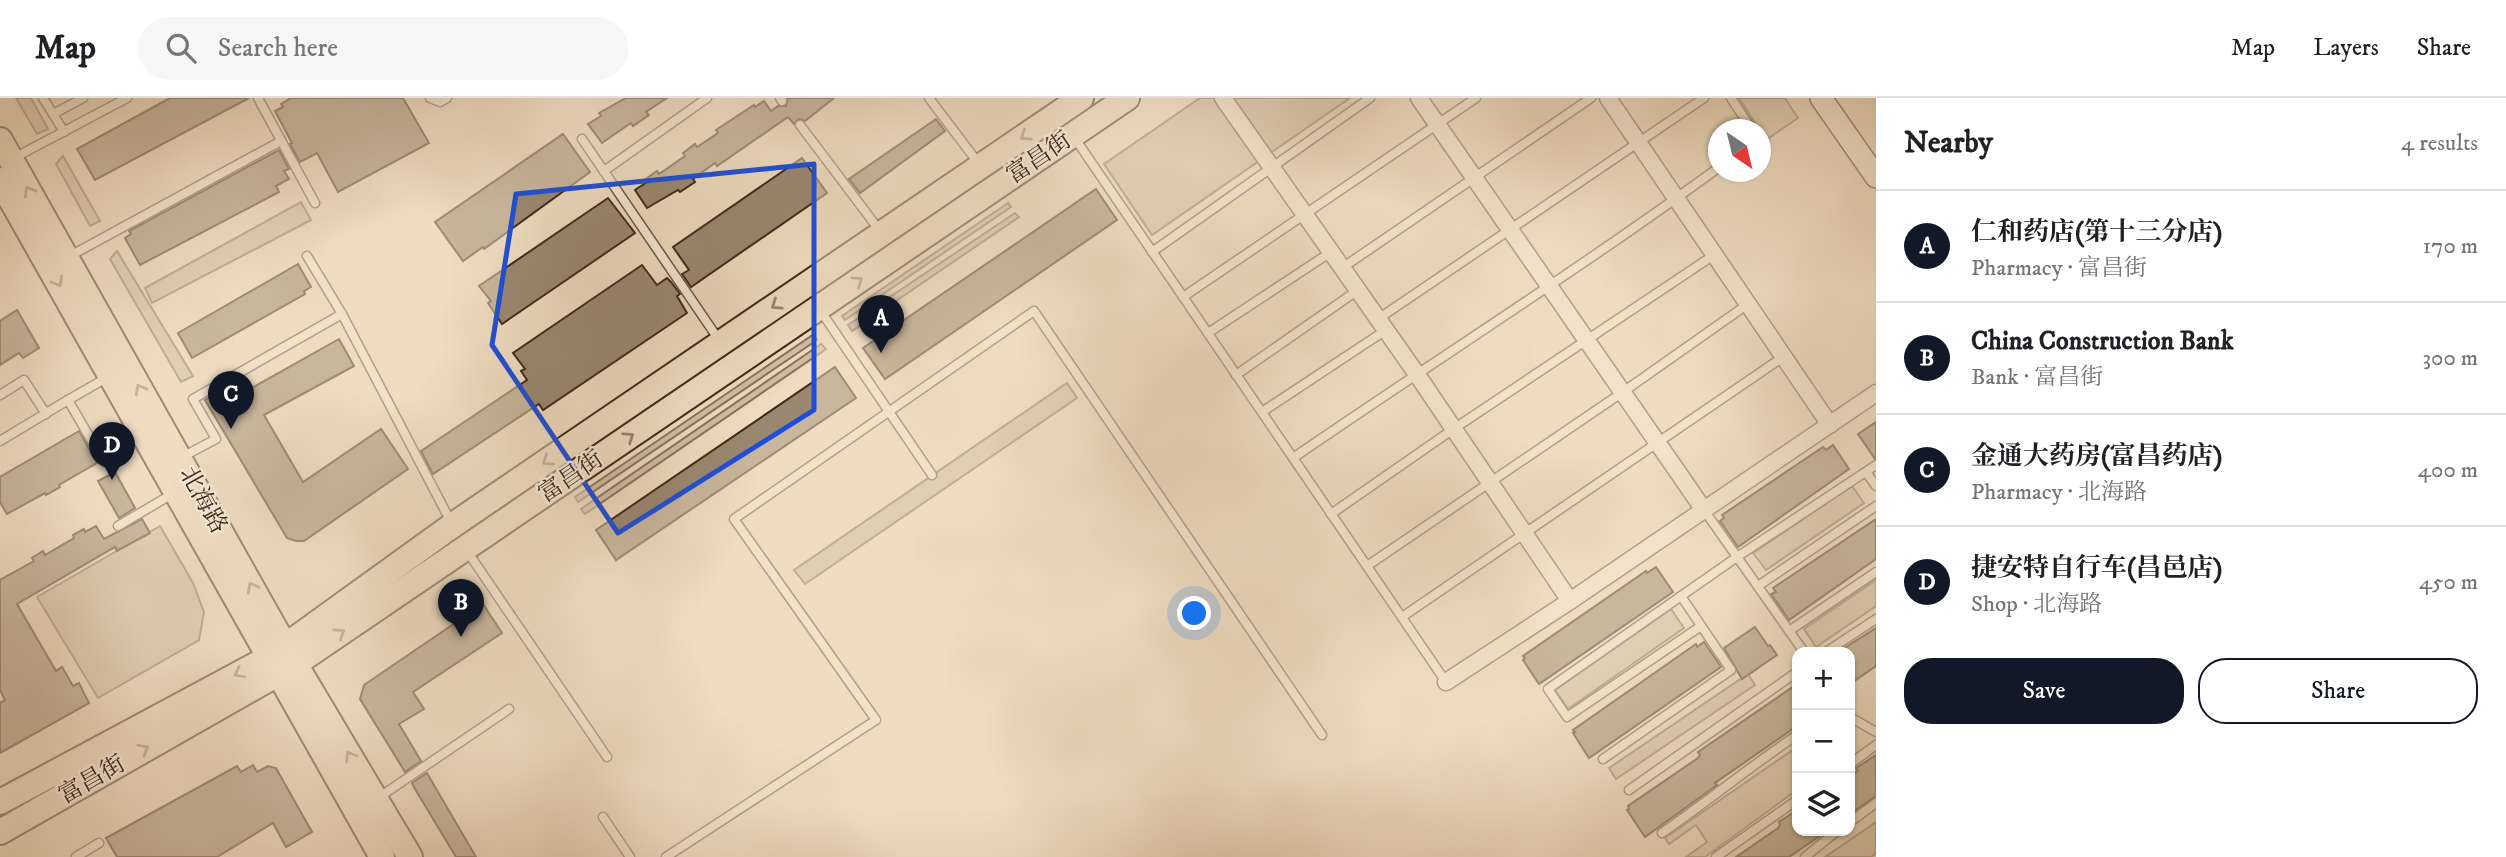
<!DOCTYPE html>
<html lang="en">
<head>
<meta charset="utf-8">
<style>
	body { margin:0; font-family:"IM FELL DW Pica","Noto Serif SC",serif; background:#f6f6f6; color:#202124 }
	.controls { position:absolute; right:21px; bottom:21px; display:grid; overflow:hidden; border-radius:14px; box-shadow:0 2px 5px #0004 }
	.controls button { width:63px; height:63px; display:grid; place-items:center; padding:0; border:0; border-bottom:2px solid #e0e0e0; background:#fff; color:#202124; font:35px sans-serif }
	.compass { position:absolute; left:1708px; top:21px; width:63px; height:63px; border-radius:50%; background:#fff; box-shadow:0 2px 5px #0004; rotate:145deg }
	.you { position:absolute; left:1195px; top:516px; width:24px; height:24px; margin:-18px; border:5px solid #fff; border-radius:50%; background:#1a73e8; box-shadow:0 0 0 10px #1a73e833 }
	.badge { display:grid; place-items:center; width:46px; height:46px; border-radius:50%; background:#111827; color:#fff; font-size:23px; font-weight:700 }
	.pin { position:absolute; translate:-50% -58px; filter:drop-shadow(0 2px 4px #0008) }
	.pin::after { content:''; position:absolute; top:37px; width:24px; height:21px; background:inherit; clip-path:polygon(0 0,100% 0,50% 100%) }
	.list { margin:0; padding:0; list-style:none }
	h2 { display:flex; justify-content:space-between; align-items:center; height:91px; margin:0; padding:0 28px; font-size:30px }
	h2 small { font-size:23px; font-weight:400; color:#757577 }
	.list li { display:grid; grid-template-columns:46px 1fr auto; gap:21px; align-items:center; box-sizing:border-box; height:112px; padding:0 28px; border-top:2px solid #e0e0e0 }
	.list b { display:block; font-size:26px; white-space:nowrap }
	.list p { margin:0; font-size:23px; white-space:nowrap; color:#757577 }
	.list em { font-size:23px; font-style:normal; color:#757577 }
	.actions { display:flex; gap:14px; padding:21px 28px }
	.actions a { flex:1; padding:16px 0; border:2px solid #111827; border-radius:28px; text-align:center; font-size:24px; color:#111827 }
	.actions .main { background:#111827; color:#fff }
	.icon { flex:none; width:38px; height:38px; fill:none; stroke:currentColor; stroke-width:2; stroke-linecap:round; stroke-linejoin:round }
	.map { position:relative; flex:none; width:1876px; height:759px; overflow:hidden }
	header { display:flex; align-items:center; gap:42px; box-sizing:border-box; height:98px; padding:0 35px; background:#fff; border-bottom:2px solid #e0e0e0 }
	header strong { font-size:33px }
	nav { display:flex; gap:38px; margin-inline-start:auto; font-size:24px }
	.search { width:490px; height:63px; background:#f6f6f6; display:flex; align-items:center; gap:18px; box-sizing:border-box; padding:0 24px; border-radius:38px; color:#757577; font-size:26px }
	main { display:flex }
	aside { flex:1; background:#fff }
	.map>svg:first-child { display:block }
	.green { fill:#d1bea5; stroke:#867460; stroke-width:2 }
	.building { fill:#998771; stroke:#3c2a1b; stroke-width:2 }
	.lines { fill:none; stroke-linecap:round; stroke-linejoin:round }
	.lane-casing { stroke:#695644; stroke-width:11 }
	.street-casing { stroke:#695644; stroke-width:19 }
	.secondary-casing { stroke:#3c2a1b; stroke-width:24 }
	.primary-casing { stroke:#3c2a1b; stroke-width:28 }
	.lane { stroke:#f5e8d7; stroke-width:8 }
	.street { stroke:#f5e8d7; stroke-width:16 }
	.secondary { stroke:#f5e8d7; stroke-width:21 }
	.primary { stroke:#efdcc1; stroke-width:24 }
	.oneway { stroke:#96836e }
	.marked { fill:none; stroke:#1d4ed8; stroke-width:5; stroke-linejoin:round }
	.labels { text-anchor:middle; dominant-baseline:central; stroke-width:5; stroke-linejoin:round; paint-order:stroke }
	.street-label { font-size:24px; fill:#3c2a1b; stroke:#f5e8d7 }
</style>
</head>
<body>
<header>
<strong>Map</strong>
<div class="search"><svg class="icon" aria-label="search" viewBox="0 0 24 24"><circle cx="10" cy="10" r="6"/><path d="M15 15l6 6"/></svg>Search here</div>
<nav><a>Map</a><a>Layers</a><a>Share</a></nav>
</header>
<main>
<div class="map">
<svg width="1876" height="759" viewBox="0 0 1876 759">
	<rect width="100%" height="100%" fill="#efdcc1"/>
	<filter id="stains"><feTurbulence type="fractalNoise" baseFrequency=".00286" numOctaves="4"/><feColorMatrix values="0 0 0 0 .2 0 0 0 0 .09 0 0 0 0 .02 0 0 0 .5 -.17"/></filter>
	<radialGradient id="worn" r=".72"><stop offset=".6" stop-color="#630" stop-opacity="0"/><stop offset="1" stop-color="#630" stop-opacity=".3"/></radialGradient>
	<!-- green -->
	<g class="green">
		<polygon points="16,0 31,0 48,31 37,36"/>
		<polygon points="1200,0 1350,0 1152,137 1104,66"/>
		<polygon points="1739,0 1785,0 1798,20 1766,42"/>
		<polygon points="63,58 100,123 90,128 56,66"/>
		<polygon points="301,104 311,122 152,205 145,190"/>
		<polygon points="1008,105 1011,109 845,222 842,218"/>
		<polygon points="1015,115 1019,119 852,233 848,227"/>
		<polygon points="117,153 193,278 181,284 110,161"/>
		<polygon points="814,236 817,242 578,404 575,399"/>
		<polygon points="821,246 826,251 585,416 581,411"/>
		<polygon points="1067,285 1077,300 805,486 794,472"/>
		<polygon points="1852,388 1864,405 1766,472 1753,455"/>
		<polygon points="160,428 193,485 204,514 199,542 98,600 37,499"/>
		<polygon points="1876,482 1876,508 1816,549 1804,531"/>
		<polygon points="1671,511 1684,530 1568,611 1555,592"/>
		<polygon points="1748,576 1755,587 1616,681 1609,670"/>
		<polygon points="1797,649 1797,692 1705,759 1686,759 1707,744 1696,727 1669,746 1665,740"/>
		<polygon points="1876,724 1876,755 1871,759 1825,759"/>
	</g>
	<!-- building -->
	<g class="building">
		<polygon points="170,0 249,0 95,82 77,51"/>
		<polygon points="291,0 403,0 429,45 338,94 317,55 300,64 290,46 292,45 275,13 283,9 281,6"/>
		<polygon points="626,0 667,0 646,14 649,17 633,28 631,25 602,45 588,26 601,18 599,15"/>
		<polygon points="788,0 834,0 805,23 799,21 794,26 788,19 717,68 715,65 693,81 695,84 680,94 678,92 647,110 635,92 647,84 646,81 657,73 659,76 685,58 683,55 695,46 697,49 718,35 716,32 754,7 755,9 764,3 771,13 778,8 786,8"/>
		<polygon points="936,21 945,33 860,95 849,81"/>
		<polygon points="563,36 590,74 484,151 483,149 463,163 435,124"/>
		<polygon points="279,52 289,71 284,73 289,81 276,88 279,94 140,167 125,140 131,136 129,133"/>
		<polygon points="802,60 827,95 691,189 682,176 689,172 673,149"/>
		<polygon points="1096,91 1117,122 885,281 863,250"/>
		<polygon points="608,100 635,135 502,226 488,205 491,203 479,188"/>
		<polygon points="298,166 311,189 304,193 305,196 192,260 178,235"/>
		<polygon points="642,167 657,187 667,180 671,184 680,196 677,198 687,215 543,312 539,306 433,376 421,353 527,282 521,273 525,271 513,255"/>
		<polygon points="17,212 39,250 23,260 19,255 0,267 0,223"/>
		<polygon points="339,241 354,268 264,317 303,384 381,331 408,371 304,443 296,443 287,440 205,302 243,280 250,291"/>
		<polygon points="835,269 856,300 616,462 596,432"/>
		<polygon points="1876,324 1876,361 1875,361 1858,336"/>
		<polygon points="79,333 97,365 59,387 60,389 46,397 45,395 7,416 0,404 0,379"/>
		<polygon points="1833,347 1849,371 1738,449 1720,423 1724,420 1722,417 1823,349 1826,352"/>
		<polygon points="115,374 135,410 119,420 98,383"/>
		<polygon points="142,421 150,435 117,453 115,449 17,506 56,573 62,569 73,588 79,585 89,605 0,655 0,605 5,602 0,592 0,482 34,463 32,460 43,453 45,457 74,440 73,437 84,431 85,434 96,428 104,441"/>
		<polygon points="1876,421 1876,461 1789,522 1771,496 1776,494 1773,490"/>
		<polygon points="1656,469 1673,494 1539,586 1523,562 1525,560 1523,558 1646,473 1647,475"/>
		<polygon points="483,506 502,535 413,594 424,611 399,626 421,663 405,674 360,601 364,587"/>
		<polygon points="1755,529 1768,548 1770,547 1777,557 1742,581 1724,550"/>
		<polygon points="1876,530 1876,568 1850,586 1850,554 1838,554"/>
		<polygon points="1704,544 1721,569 1589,660 1573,635 1575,634 1573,632 1696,546 1697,549"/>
		<polygon points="1797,586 1797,628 1715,685 1717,687 1645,739 1627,712 1629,711 1628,708 1698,660 1700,657 1698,654"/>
		<polygon points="1876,657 1876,698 1850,716 1850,678 1858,673 1856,670"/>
		<polygon points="253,667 257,674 268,668 276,670 312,734 286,749 273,725 217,759 117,759 106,740 237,668 241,674"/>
		<polygon points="427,675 438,694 476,759 456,759 415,691 412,685"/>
		<polygon points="1797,712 1797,733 1827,733 1789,759 1736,759 1778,730 1780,727 1779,724"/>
	</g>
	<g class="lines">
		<!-- lane casing -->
		<g class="lane-casing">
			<g id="lane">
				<polyline points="43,0 53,16 83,0"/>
				<polyline points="258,0 315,105"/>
				<polyline points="430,0 440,4 447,0"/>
				<polyline points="780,0 782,3"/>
				<polyline points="929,0 979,66"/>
				<polyline points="1731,0 1752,32"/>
				<polyline points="53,16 64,34"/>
				<polyline points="800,27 880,133"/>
				<polyline points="1074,39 1446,584"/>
				<polyline points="582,41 719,242"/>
				<polyline points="12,61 127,0"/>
				<polyline points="604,73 707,0"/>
				<polyline points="1152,154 1370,0"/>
				<polyline points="307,158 342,216 451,424"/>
				<polyline points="68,159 281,43"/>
				<polyline points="1342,170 1591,0"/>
				<polyline points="1183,199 1476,0"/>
				<polyline points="820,212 932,377"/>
				<polyline points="1378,221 1704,0"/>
				<polyline points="1208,235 1331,154"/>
				<polyline points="1236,277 1358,192"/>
				<polyline points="0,297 24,282 46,316"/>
				<polyline points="68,302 108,279"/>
				<polyline points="1262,314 1386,232"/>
				<polyline points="0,343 68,302 104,364"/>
				<polyline points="182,359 216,341 193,301 342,216"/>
				<path d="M1293,360C1434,263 1580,171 1718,70"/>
				<polyline points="1866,374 1876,388"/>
				<polyline points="1704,412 1804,554"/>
				<polyline points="1331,416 1452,332 1714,157"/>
				<polyline points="118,428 174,395"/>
				<polyline points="467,453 607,659"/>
				<polyline points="1367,468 1623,294 1748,206"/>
				<polyline points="1758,488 1876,408"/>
				<polyline points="1402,519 1783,259"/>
				<polyline points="1701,528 1567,619 1548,591 1737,459 1876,367"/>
				<polyline points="1789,533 1876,474"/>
				<polyline points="1826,554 1876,521"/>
				<polyline points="1850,619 1876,634"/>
				<polyline points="1603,661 1731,572 1681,498"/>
				<polyline points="1850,666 1876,647"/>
				<polyline points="1629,692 1797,574"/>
				<polyline points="378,700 509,611"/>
				<polyline points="603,719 630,759"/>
				<polyline points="1850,724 1876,705"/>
				<path d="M1662,735C1708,703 1751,668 1797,637"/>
				<polyline points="76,759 99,745"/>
				<polyline points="666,759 876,622 734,421 1034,213 1322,637"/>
				<polyline points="1716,759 1797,702"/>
				<polyline points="1805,759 1837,733"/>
			</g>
		</g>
		<!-- street casing -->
		<g class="street-casing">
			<g id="street">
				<polyline points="1223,0 1416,275 1570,503"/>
				<polyline points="1419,0 1704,412"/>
				<polyline points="1608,0 1830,327"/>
				<polyline points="1446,584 1570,503 1876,295"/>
			</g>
		</g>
		<!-- secondary casing -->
		<g class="secondary-casing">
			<polyline id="secondary" points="1821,0 1876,79"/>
		</g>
		<!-- primary casing -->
		<g class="primary-casing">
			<g id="primary">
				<polyline points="0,42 295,566 410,759"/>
				<polyline points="0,82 382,759"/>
				<polyline points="0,704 270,559 453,427 1081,0"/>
				<polyline points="0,734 295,566 1127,0"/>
			</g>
		</g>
		<!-- lane -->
		<use href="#lane" class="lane"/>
		<!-- street -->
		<use href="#street" class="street"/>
		<!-- secondary -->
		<use href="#secondary" class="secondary"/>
		<!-- primary -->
		<use href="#primary" class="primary"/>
	</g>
	<!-- one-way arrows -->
	<defs><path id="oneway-chevron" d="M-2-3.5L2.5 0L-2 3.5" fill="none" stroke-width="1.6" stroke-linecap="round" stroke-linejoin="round" transform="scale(1.75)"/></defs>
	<g class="oneway">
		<use href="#oneway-chevron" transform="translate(1025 38) rotate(146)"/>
		<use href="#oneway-chevron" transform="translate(29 93) rotate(-119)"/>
		<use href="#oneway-chevron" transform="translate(858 183) rotate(-34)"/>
		<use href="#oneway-chevron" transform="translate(58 184) rotate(60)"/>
		<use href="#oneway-chevron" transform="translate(776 207) rotate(146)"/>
		<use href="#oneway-chevron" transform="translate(140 291) rotate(-119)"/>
		<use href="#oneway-chevron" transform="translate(629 339) rotate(-34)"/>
		<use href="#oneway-chevron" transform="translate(547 363) rotate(146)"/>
		<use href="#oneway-chevron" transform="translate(252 489) rotate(-119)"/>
		<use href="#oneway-chevron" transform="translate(340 535) rotate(-34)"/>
		<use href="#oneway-chevron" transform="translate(239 575) rotate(152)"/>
		<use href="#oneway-chevron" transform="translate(144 651) rotate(-30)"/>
		<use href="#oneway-chevron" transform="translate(350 658) rotate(-121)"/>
	</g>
	<!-- marked area -->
	<path d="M0 0H1876V759H0ZM814,66V312L618,435L492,247L516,96Z" fill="#efdcc1" fill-opacity=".55" fill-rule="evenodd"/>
	<path class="marked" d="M814,66V312L618,435L492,247L516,96Z"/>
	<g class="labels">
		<!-- street labels -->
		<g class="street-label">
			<text transform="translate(1039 60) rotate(-34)">富昌街</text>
			<text transform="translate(571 379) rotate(-34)">富昌街</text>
			<text transform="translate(203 402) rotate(61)">北海路</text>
			<text transform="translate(92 682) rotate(-30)">富昌街</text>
		</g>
	</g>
	<rect width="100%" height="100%" filter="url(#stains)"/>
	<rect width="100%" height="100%" fill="url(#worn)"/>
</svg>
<div class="controls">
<button>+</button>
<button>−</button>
<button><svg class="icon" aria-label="layers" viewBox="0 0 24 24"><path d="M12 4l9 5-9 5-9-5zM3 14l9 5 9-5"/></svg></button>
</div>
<svg class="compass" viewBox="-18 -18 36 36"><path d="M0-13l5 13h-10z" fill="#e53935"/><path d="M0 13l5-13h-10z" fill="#757577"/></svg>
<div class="you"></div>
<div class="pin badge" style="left:881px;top:255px">A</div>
<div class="pin badge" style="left:461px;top:539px">B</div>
<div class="pin badge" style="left:231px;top:331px">C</div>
<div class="pin badge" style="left:112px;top:382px">D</div>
</div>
<aside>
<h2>Nearby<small>4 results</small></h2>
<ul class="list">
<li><span class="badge">A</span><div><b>仁和药店(第十三分店)</b><p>Pharmacy · 富昌街</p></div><em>170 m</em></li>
<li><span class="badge">B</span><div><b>China Construction Bank</b><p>Bank · 富昌街</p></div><em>300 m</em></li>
<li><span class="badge">C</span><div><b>金通大药房(富昌药店)</b><p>Pharmacy · 北海路</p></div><em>400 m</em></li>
<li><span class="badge">D</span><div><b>捷安特自行车(昌邑店)</b><p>Shop · 北海路</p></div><em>450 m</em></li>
</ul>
<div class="actions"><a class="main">Save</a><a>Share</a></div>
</aside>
</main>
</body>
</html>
